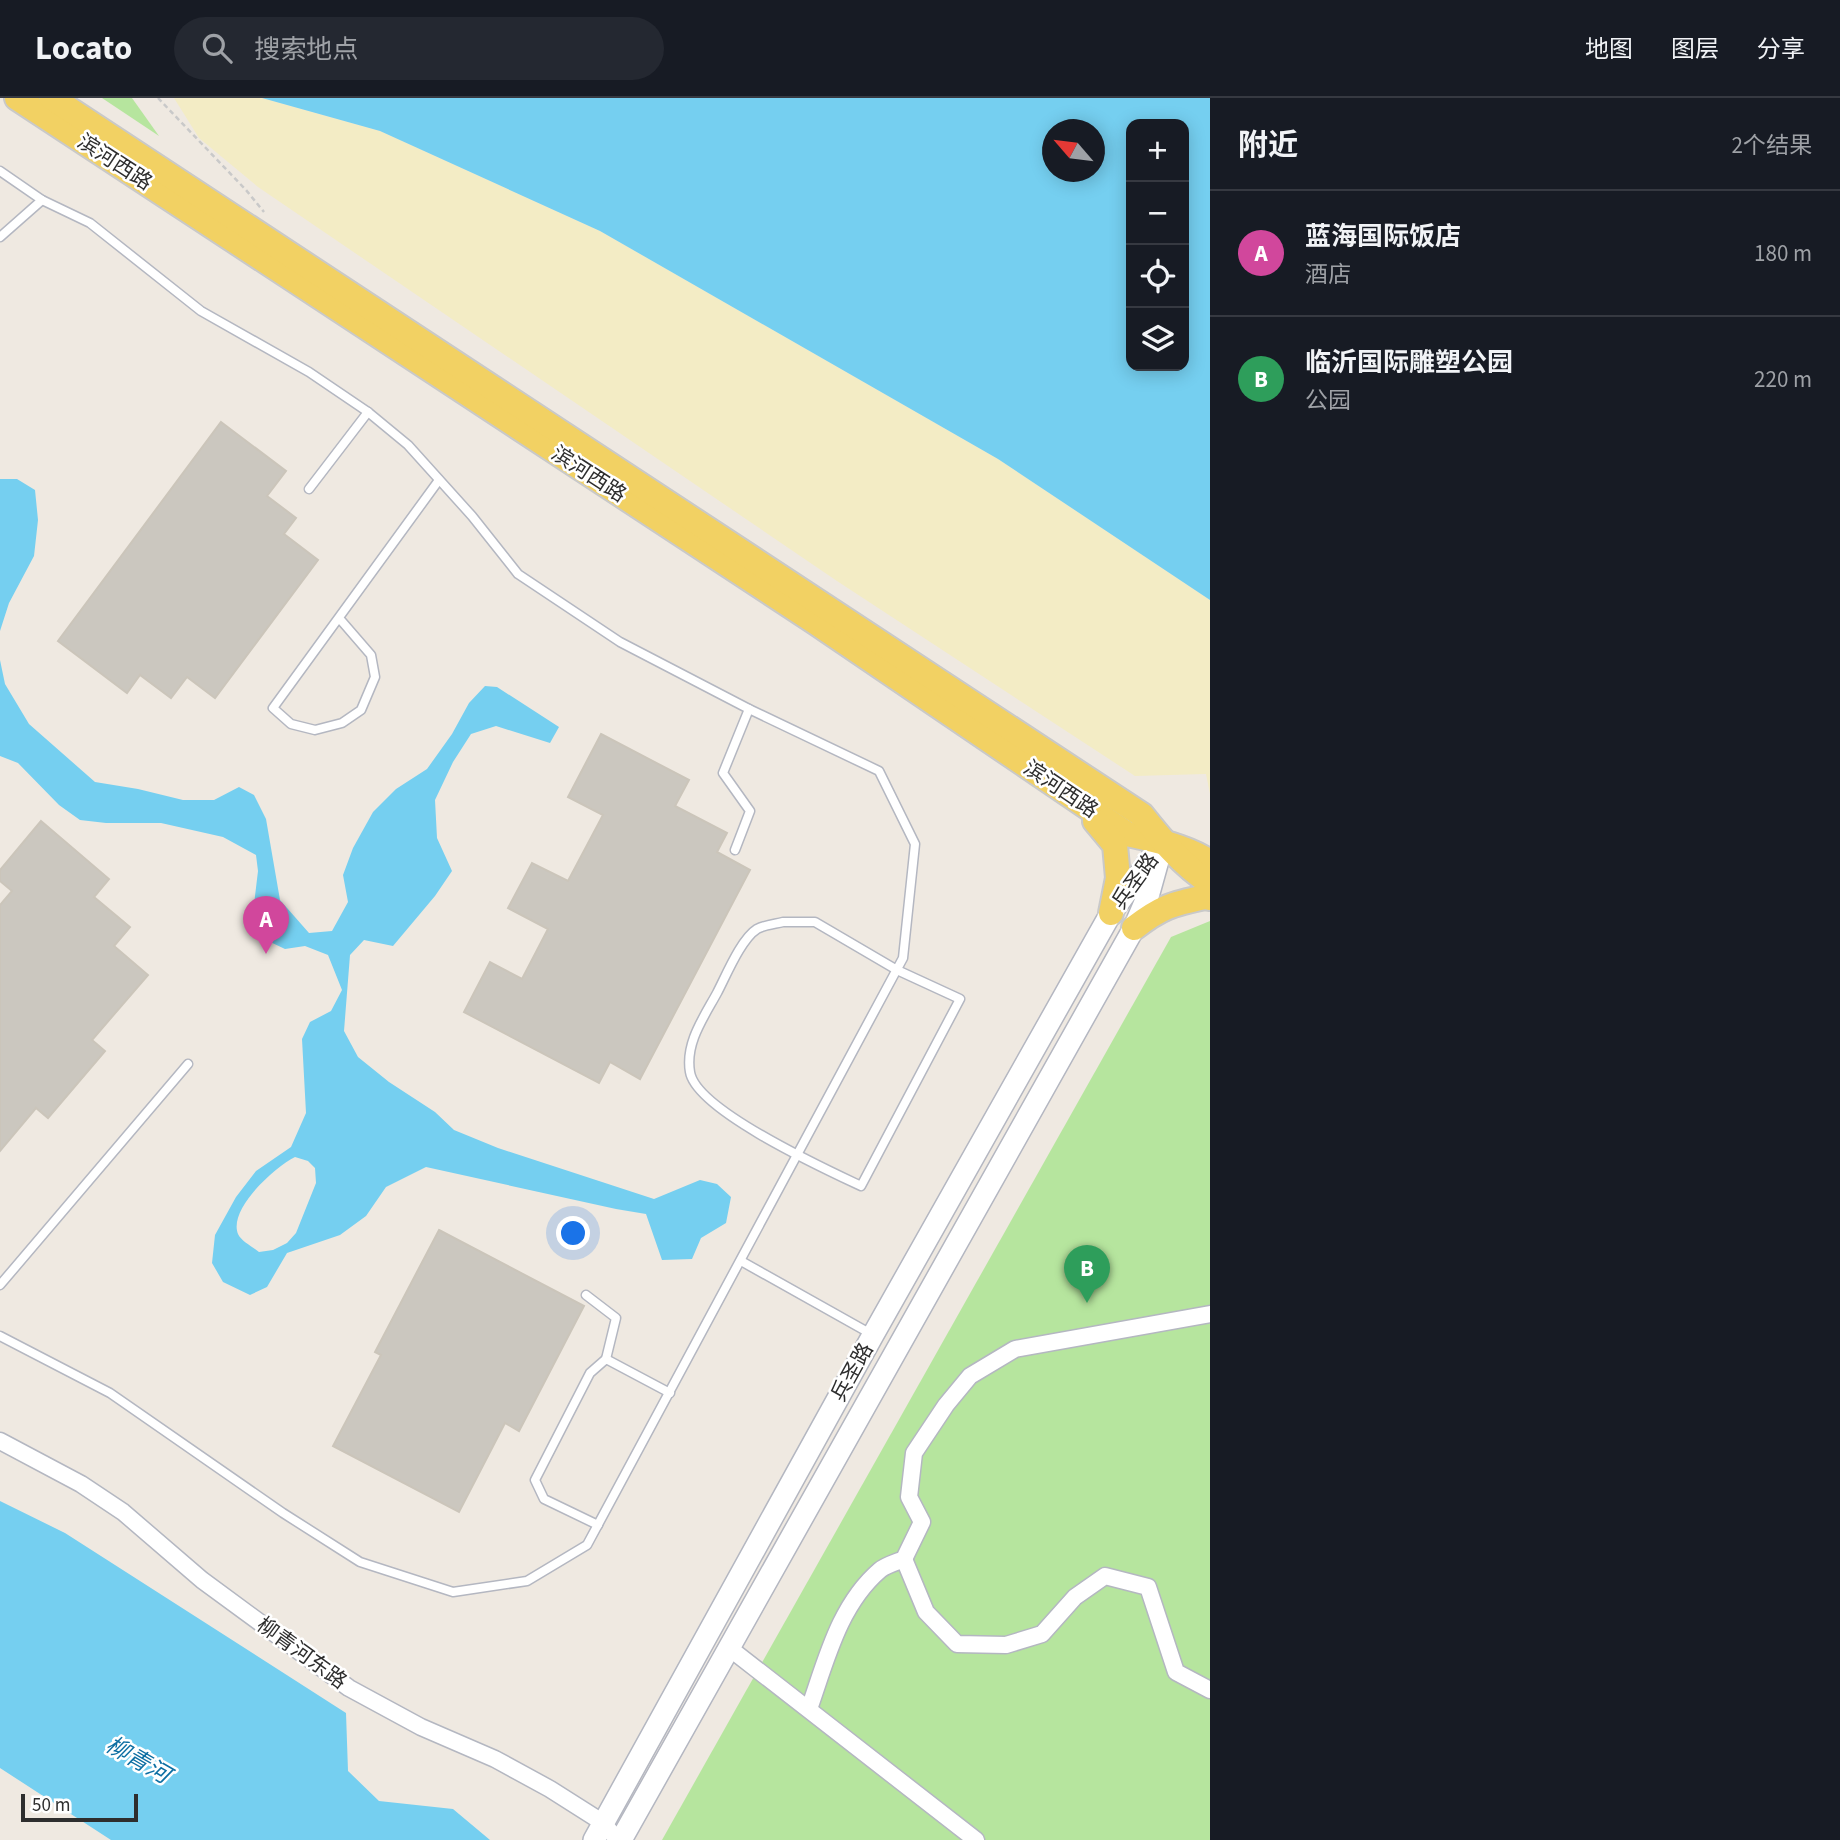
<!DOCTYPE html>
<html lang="zh">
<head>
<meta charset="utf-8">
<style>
	body { margin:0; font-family:"Source Sans 3","Noto Sans SC",sans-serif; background:#242831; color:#f1f3f6 }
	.controls { position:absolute; right:21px; top:21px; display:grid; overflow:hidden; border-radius:14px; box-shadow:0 4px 18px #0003 }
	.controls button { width:63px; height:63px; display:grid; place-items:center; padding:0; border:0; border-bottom:2px solid #363941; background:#171b24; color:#f1f3f6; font:35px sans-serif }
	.compass { position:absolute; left:1042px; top:21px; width:63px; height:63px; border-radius:50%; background:#171b24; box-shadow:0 4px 18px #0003; rotate:298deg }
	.scale { position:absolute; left:21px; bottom:18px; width:117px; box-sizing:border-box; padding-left:7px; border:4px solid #2e2e2e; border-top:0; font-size:19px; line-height:24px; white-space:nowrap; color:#2e2e2e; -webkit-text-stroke:5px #fff; paint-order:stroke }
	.you { position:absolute; left:574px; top:1136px; width:24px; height:24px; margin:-18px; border:5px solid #fff; border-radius:50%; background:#1a73e8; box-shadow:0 0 0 10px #1a73e833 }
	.badge { display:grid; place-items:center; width:46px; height:46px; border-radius:50%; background:#4264fb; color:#fff; font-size:23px; font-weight:700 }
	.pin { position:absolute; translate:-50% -58px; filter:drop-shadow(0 2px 4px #0008) }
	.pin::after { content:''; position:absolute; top:37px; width:24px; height:21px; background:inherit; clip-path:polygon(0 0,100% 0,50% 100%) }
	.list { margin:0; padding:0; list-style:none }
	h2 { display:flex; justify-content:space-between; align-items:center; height:91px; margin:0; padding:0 28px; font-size:30px }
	h2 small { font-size:23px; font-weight:400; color:#9ea1a6 }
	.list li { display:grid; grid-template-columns:46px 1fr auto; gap:21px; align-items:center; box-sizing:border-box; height:126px; padding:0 28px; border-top:2px solid #363941 }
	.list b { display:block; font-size:26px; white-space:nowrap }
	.list p { margin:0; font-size:23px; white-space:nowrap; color:#9ea1a6 }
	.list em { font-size:23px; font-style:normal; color:#9ea1a6 }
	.icon { flex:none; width:38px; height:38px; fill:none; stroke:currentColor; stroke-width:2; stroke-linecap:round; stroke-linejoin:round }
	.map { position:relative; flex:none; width:1210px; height:1742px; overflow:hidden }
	header { display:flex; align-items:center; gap:42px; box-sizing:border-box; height:98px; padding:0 35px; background:#171b24; border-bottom:2px solid #363941 }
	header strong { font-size:33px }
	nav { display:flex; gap:38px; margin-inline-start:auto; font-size:24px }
	.search { width:490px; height:63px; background:#242831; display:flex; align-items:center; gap:18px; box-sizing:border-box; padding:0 24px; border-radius:38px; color:#9ea1a6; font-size:26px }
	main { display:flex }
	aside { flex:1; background:#171b24 }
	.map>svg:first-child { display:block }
	.green { fill:#b6e59e }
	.sand { fill:#f3ecc5 }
	.water { fill:#75cff0; fill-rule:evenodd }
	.building { fill:#cbc7bf; stroke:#cbc5ba; stroke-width:2 }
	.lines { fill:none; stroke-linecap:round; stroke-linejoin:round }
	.service-casing { stroke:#b4b7c1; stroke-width:11 }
	.minor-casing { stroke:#b4b7c1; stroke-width:19 }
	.secondary-casing { stroke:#b4b7c1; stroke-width:24 }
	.primary-casing { stroke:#c9c9c9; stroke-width:28 }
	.path { stroke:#c9c9c9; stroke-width:2.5; stroke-dasharray:5 3.5; stroke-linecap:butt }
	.service { stroke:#fff; stroke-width:8 }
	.minor { stroke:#fff; stroke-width:16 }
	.secondary { stroke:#fff; stroke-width:21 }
	.primary { stroke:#f2d163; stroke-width:24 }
	.labels { text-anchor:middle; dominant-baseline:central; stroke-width:5; stroke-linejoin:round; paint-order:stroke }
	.street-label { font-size:21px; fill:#2e2e2e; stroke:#fff }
	.water-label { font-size:23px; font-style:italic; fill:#0d6fa3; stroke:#fff }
</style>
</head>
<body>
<header>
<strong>Locato</strong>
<div class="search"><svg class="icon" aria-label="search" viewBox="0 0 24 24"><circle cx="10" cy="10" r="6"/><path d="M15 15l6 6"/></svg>搜索地点</div>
<nav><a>地图</a><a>图层</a><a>分享</a></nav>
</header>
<main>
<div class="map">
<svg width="1210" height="1742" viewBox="0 0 1210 1742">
	<rect width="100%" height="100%" fill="#efe9e1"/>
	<!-- green -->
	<g class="green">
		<polygon points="102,0 132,0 159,38"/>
		<polygon points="1210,823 1210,1742 662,1742 1171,839"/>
	</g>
	<!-- sand -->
	<polygon class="sand" points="174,0 262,0 380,33 600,133 998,361 1210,502 1210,696 1206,676 1135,678 837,483 258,89 199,40"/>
	<!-- water -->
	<g class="water">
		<path d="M262,0H1210V502L998,361L600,133L380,33ZM1184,26V268H1131V26ZM1052,32H1094V74H1052Z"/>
		<polygon points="0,381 17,381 35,392 38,422 34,458 9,505 0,533"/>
		<path d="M0,562L5,586L29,626L95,684L138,691L183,702H214L239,689L254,697L266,721L280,802L309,835L332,833L348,804L343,777L353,750L373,714L396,691L427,671L452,636L469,605L485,588L497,589L559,629L550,645L496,628L471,636L453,664L435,702L437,740L452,773L435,798L393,848L364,842L350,857L344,933L358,959L389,984L435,1014L454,1032L498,1050L654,1101L700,1082L717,1086L731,1099L726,1125L701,1140L692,1161L662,1162L646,1116L616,1111L426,1069L386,1089L366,1118L340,1137L287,1155L267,1189L250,1197L223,1184L212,1165L215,1137L236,1099L256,1073L291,1049L306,1015L302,941L310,924L331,913L342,892L328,857L305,848L285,851L266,842L252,823L258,773L256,757L223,739L161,725H106L80,722L59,707L18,665L0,658ZM295,1059L308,1063L315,1070L316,1085L296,1135L287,1145L273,1152L259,1154C253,1149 241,1143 238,1136C228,1111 275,1069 295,1059Z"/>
		<polygon points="0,1403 65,1435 346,1615 348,1673 379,1703 453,1711 490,1742 111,1742 0,1670"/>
	</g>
	<!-- building -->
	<g class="building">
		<polygon points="221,324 286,373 267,398 296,420 284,436 318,462 215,600 187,579 171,600 140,577 127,595 58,543"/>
		<polygon points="601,636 689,682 675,708 727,735 717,754 750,772 640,981 610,964 599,985 464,914 490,864 522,881 548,831 508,810 532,765 568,783 603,717 568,699"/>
		<polygon points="41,723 109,781 94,799 130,829 114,848 148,877 92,942 105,953 48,1020 36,1010 0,1053 0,807 12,793 0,783 0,772"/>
		<polygon points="439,1132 584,1208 519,1333 505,1325 459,1414 333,1348 381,1257 375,1254"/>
	</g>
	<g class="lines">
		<!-- service casing -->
		<g class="service-casing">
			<g id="service">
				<polyline points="0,73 42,102 90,125 201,213 309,274 368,314 408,347 472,418 518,476 620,544 749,611 879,673 915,746 903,860 587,1447 527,1483 453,1494 360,1464 283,1415 110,1295 0,1238"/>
				<polyline points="0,139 42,102"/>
				<polyline points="309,391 368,314"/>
				<polyline points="339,520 371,557 375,579 361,612 342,625 315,632 291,626 273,610 439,382"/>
				<polyline points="735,752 750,713 723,675 749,611"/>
				<path d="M783,824H815L897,872L960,901L861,1088C825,1071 696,1012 690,974C685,945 704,919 717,895C726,878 741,841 757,831C764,827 775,826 783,824Z"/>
				<polyline points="741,1163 873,1237"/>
				<polyline points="0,1187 188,966"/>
				<polyline points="586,1197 616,1220 606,1261"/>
				<polyline points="598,1427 544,1401 535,1382 590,1275 606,1261 670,1295"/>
			</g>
		</g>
		<!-- minor casing -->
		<g class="minor-casing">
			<g id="minor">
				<polyline points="0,1343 81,1386 123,1414 202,1482 349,1590 421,1629 495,1661 550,1691 602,1724 618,1742"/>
				<polyline points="904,1461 926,1514 957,1546 1006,1547 1042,1536 1075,1499 1105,1478 1148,1489 1176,1574 1210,1592"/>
				<polyline points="728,1549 976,1742"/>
				<path d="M809,1611C826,1563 839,1507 880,1472C886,1467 897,1464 904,1461L922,1424L909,1399L914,1355L946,1307L970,1278L1015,1251L1210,1216"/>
			</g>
		</g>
		<!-- secondary casing -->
		<g class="secondary-casing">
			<g id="secondary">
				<polyline points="594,1742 873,1237 1111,815 1163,744"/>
				<polyline points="621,1742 1134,830 1149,795 1159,759"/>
			</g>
		</g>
		<!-- primary casing -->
		<g class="primary-casing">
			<g id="primary">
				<path d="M17,0L815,524L1127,736C1155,742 1185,748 1210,764"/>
				<path d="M52,0L1142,717C1162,742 1182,767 1210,785"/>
				<polyline points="1095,723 1115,747 1118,780 1111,815"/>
				<path d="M1134,830C1161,809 1172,806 1205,799L1210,800"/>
			</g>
		</g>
		<!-- path -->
		<polyline class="path" points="158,0 246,92 264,114"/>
		<!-- service -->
		<use href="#service" class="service"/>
		<!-- minor -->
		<use href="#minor" class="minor"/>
		<!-- secondary -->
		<use href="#secondary" class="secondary"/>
		<!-- primary -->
		<use href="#primary" class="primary"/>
	</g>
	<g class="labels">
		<!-- street labels -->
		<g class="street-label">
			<text transform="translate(115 64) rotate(33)">滨河西路</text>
			<text transform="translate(589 376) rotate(33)">滨河西路</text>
			<text transform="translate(1061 691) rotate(34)">滨河西路</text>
			<text transform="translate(1135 783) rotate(-54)">兵圣路</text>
			<text transform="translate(852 1274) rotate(-61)">兵圣路</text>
			<text transform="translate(302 1555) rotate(36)">柳青河东路</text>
		</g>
		<!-- water labels -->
		<g class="water-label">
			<text transform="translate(138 1662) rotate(30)">柳青河</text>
		</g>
	</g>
</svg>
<div class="controls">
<button>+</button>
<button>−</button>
<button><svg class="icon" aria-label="locate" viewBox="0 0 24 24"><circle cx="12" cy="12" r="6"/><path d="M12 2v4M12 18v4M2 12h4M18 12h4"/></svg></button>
<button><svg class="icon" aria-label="layers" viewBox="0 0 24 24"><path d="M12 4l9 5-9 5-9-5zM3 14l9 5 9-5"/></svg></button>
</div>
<svg class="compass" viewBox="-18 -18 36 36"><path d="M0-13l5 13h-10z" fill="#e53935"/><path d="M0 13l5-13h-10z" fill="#9ea1a6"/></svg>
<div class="scale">50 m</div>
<div class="you"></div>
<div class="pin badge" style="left:266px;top:856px;background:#d1479c">A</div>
<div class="pin badge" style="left:1087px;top:1205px;background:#2e9e5b">B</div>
</div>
<aside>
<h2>附近<small>2个结果</small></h2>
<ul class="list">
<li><span class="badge" style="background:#d1479c">A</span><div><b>蓝海国际饭店</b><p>酒店</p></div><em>180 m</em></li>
<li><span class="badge" style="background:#2e9e5b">B</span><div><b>临沂国际雕塑公园</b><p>公园</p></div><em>220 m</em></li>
</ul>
</aside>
</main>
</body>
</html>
